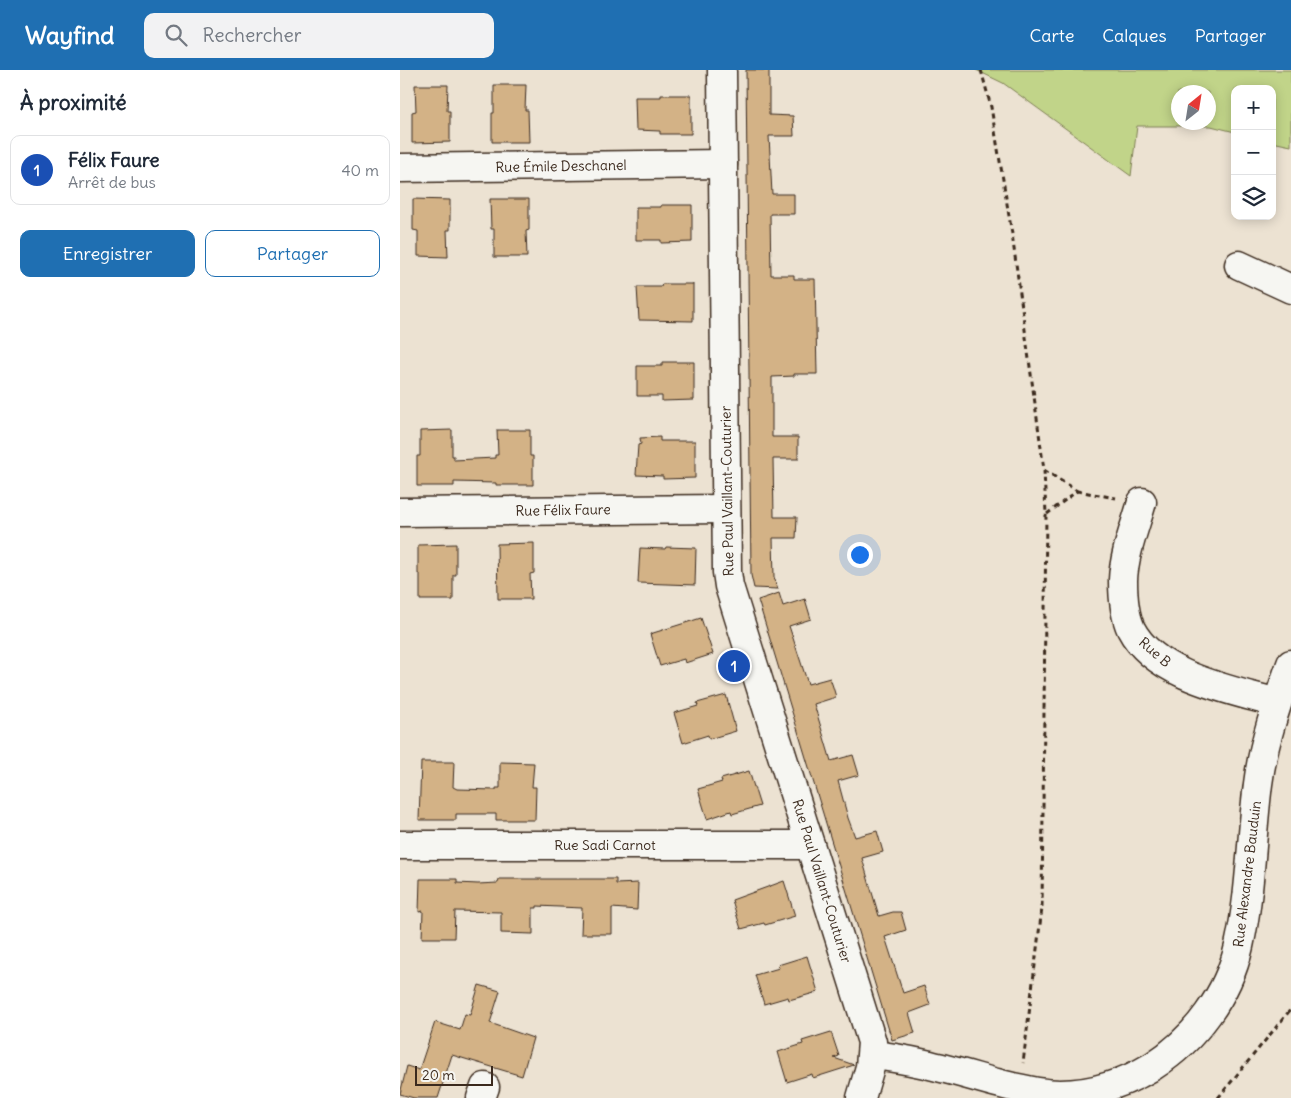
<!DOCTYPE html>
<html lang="fr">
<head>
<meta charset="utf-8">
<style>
	body { margin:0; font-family:Delius,sans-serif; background:#f2f2f3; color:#1f2937 }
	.controls { position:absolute; right:15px; top:15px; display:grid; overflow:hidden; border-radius:10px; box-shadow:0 2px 12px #0003 }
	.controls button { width:45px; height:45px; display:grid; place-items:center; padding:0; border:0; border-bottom:1px solid #e0e1e3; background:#fff; color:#1f2937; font:25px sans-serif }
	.compass { position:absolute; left:771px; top:15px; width:45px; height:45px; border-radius:50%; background:#fff; box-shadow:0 2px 12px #0003; rotate:30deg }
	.scale { position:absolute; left:15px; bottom:12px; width:78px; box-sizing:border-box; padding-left:5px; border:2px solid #3b2a1e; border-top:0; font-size:14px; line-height:18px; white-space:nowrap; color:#3b2a1e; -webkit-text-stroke:4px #f6f6f2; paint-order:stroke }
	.you { position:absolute; left:459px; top:484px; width:18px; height:18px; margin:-12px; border:4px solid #fff; border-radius:50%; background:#1a73e8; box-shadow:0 0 0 8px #1a73e833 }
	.badge { display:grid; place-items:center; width:32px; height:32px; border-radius:50%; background:#1f6fb2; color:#fff; font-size:16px; font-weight:700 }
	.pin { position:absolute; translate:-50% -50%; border:2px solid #fff; box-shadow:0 1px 5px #0006 }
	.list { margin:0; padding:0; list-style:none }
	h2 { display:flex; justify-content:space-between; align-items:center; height:65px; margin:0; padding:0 20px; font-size:21px }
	h2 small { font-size:16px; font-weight:400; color:#747a83 }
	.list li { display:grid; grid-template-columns:32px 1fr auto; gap:15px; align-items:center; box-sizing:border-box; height:70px; margin:0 10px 10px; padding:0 10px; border:1px solid #e0e1e3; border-radius:10px }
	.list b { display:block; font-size:19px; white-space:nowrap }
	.list p { margin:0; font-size:16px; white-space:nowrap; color:#747a83 }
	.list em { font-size:16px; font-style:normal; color:#747a83 }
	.actions { display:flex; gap:10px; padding:15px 20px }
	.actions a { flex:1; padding:11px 0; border:1px solid #1f6fb2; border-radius:10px; text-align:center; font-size:18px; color:#1f6fb2 }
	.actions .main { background:#1f6fb2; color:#fff }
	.icon { flex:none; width:28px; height:28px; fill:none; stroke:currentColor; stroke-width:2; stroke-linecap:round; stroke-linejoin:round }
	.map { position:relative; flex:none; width:891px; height:1028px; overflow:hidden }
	header { display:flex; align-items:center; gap:30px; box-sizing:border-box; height:70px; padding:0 25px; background:#1f6fb2; color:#fff }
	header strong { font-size:24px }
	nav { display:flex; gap:28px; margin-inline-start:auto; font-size:18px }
	.search { width:350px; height:45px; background:#f2f2f3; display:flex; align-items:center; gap:12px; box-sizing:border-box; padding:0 18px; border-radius:10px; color:#747a83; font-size:19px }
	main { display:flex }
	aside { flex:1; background:#fff }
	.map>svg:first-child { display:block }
	.green { fill:#c1d489; stroke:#7e7f54; fill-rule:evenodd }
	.building { fill:#d3b286; stroke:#3b2a1e }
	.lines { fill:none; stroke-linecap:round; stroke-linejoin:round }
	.minor-casing { stroke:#3b2a1e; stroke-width:31 }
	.path { stroke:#3b2a1e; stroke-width:3; stroke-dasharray:5 4; stroke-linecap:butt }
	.minor { stroke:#f6f6f2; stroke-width:28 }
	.labels { text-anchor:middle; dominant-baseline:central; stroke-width:4; stroke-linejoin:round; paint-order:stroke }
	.street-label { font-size:14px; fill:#3b2a1e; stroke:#f6f6f2 }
</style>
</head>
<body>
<header>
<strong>Wayfind</strong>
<div class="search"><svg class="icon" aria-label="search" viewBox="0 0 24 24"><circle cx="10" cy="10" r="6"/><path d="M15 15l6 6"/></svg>Rechercher</div>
<nav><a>Carte</a><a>Calques</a><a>Partager</a></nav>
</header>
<main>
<aside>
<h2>À proximité<small></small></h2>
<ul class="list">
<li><span class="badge" style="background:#1a4fb4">1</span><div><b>Félix Faure</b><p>Arrêt de bus</p></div><em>40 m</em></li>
</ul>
<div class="actions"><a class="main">Enregistrer</a><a>Partager</a></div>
</aside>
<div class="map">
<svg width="891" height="1028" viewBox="0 0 891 1028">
	<rect width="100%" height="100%" fill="#ece2d2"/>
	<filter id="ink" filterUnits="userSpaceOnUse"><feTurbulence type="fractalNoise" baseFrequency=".02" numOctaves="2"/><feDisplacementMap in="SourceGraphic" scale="10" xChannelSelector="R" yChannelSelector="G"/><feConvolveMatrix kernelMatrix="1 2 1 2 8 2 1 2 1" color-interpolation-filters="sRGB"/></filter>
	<g filter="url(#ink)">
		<!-- green -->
		<path class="green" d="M576,0H891V76L872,72V19H835V62L811,56H737L731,106L603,13ZM778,22H808V52H778Z"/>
		<!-- building -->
		<g class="building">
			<polygon points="346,0 369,0 369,45 393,46 394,66 369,66 372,124 394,124 394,144 370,144 371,205 394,205 394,209 415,209 417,304 394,304 394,306 372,307 372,367 398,367 398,389 373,389 374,447 397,447 396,468 373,468 374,507 378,519 354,518 351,505"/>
			<polygon points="15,15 48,15 47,41 50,41 50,72 12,73 12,42 16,41"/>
			<polygon points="94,15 126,15 125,40 128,40 129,72 92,72 92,43 94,43"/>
			<polygon points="261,25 291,25 291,64 260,64 260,61 236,60 235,27 261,27"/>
			<polygon points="13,129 50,130 50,160 47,160 48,187 18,186 18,161 13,160"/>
			<polygon points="90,129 129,129 129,160 126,161 127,187 94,187 94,159 91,159"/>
			<polygon points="261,135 292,135 292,172 261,173 261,170 236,170 236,137 261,137"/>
			<polygon points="262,214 293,214 293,251 239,250 237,217 261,217"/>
			<polygon points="262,292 294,292 294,330 262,331 262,326 237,326 237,296 262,296"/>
			<polygon points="52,360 52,386 54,386 54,390 95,388 95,385 98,385 97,360 130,360 130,386 133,386 133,415 96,415 96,413 54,412 54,416 17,416 17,386 20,386 20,361"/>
			<polygon points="260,367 260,371 295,371 295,408 263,409 263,406 236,405 238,375 241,374 240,368"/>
			<polygon points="134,473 134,503 130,504 131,529 98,529 97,474"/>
			<polygon points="56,474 56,505 53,505 53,530 20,530 20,504 18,504 18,475"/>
			<polygon points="266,477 296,478 295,515 238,513 240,478 265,479"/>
			<polygon points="379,523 383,536 405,529 411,549 389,556 408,614 430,608 433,617 436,627 414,634 431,691 453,685 459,705 438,711 448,748 455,767 477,761 483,782 462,788 468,809 479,846 493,842 501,842 506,860 485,867 503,923 524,916 530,935 509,943 515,963 492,970 358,530"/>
			<polygon points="301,548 313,584 285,593 284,589 260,596 250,564"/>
			<polygon points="326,625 336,661 309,669 308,665 283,673 274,643 298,636 297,633"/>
			<polygon points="21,692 54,692 53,717 57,719 96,720 96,718 100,718 100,692 134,693 132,717 136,717 135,750 96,750 96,744 56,744 56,750 19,750"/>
			<polygon points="349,701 360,736 332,744 331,741 307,749 298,719 322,712 321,709"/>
			<polygon points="20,809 57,809 57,813 78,814 98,813 99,809 216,809 216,814 238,813 237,840 212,838 212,864 181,864 182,838 137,836 137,838 133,838 133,864 101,863 101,842 55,841 54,868 22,868 23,841 19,842"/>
			<polygon points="384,811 395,846 365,855 364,853 341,859 332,830"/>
			<polygon points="407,886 418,922 389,930 388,927 364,934 355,905 379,898 378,895"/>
			<polygon points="79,915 100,921 90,953 133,968 122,1006 52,985 38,1028 14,1028 0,1024 7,996 19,1000 35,952 60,960 65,944 70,945"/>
			<polygon points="431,962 439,986 434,988 454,995 413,1008 412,1004 387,1012 378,982 403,974 402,971"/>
		</g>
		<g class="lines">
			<!-- minor casing -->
			<g class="minor-casing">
				<g id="minor">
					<polyline points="322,0 327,502 329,516 353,593 472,972 470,997 461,1028"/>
					<polyline points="0,98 323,94"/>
					<polyline points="839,195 891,219"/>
					<path d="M742,432C735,457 724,484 723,510C723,526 724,544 731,559C755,606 831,620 877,633"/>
					<polyline points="0,442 325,439"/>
					<polyline points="0,775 410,775"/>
					<path d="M472,985C514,989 556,1002 597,1013C617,1018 639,1024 660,1024C694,1024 725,1013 753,996C795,969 828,925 839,876C851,823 851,768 858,714C863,673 877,633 891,594"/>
					<polyline points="81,1028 85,1017"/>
				</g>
			</g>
			<!-- path -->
			<g class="path">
				<polyline points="581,0 591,37 612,164 644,400 646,444 642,838 623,993"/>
				<polyline points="644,400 677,421 647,444"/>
				<polyline points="677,421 716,428"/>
				<polyline points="818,1028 891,939"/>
			</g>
			<!-- minor -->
			<use href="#minor" class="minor"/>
		</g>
	</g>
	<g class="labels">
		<!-- street labels -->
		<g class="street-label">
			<text transform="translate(161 96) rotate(-1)">Rue Émile Deschanel</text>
			<text transform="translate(327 421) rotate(-91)">Rue Paul Vaillant-Couturier</text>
			<text transform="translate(163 440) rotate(-1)">Rue Félix Faure</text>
			<text transform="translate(755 582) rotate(41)">Rue B</text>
			<text x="205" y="775">Rue Sadi Carnot</text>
			<text transform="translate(847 804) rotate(-83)">Rue Alexandre Bauduin</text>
			<text transform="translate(422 811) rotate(73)">Rue Paul Vaillant-Couturier</text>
		</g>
	</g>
</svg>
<div class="controls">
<button>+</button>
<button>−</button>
<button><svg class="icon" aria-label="layers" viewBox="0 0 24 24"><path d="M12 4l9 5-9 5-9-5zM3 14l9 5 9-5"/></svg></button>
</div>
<svg class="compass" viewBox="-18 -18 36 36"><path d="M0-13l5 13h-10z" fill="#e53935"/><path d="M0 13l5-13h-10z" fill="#747a83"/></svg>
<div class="scale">20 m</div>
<div class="you"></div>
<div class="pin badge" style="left:334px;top:596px;background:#1a4fb4">1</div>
</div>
</main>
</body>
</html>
